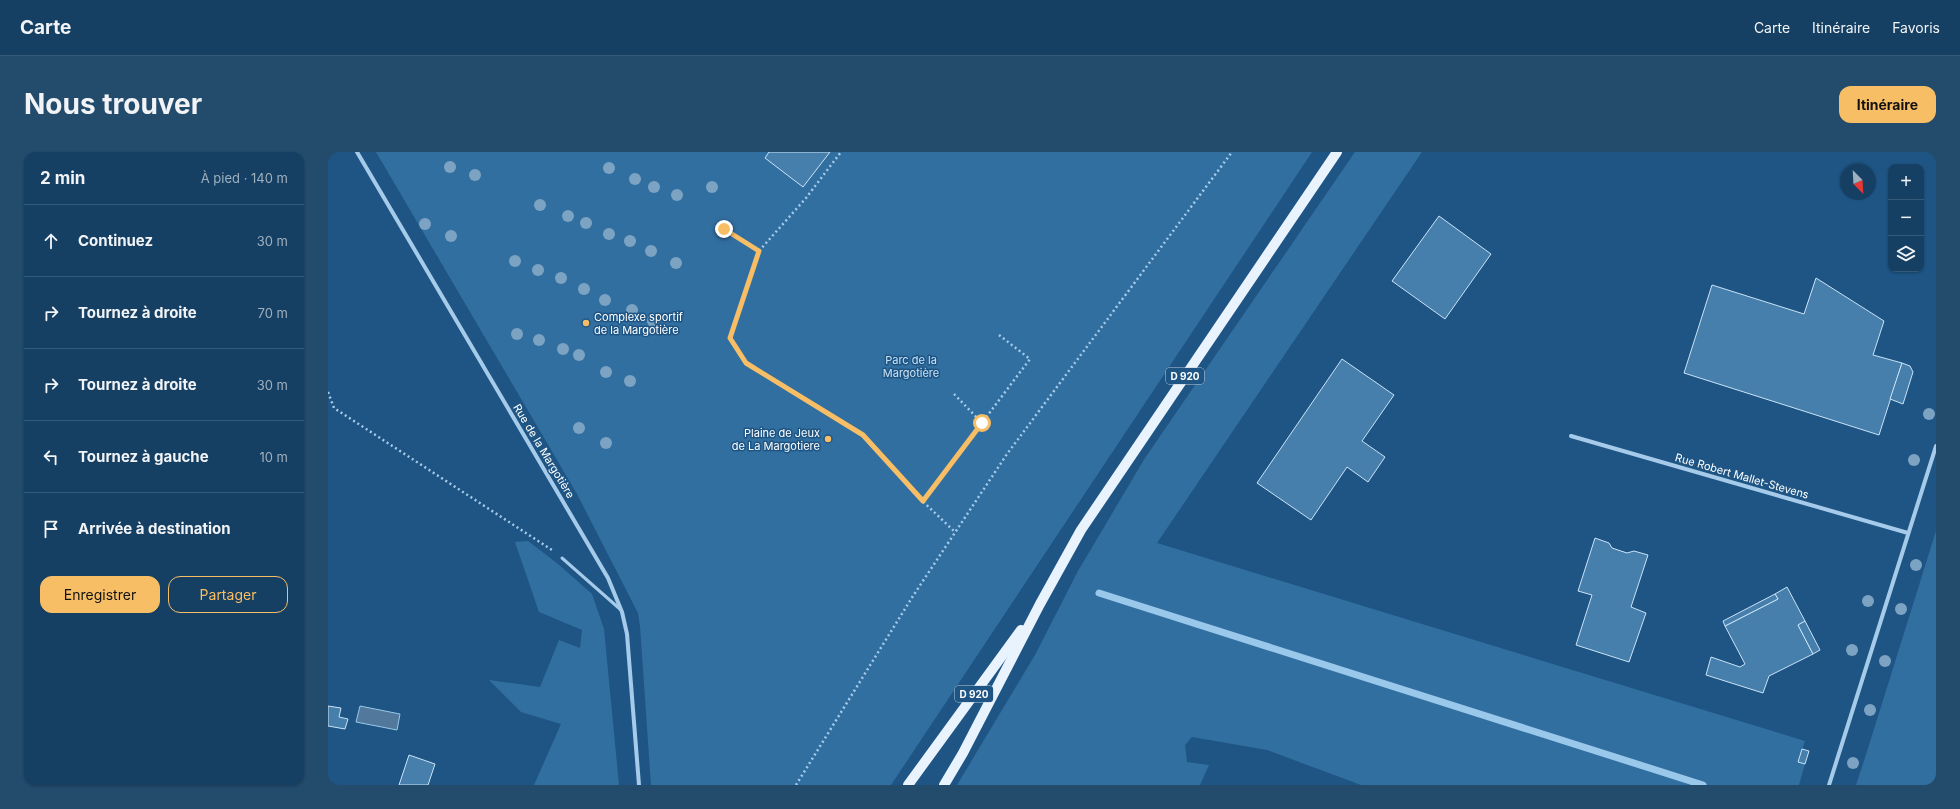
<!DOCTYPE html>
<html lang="fr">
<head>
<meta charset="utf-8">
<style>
	body { margin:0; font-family:Inter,sans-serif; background:#234b6c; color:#f1f3f6 }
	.controls { position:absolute; right:12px; top:12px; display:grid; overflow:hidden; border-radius:8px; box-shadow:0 1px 3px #0004 }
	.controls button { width:36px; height:36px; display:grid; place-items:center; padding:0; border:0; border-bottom:1px solid #355978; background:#164063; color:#f1f3f6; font:20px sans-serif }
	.compass { position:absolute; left:1512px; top:12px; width:36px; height:36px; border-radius:50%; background:#164063; box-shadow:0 1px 3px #0004; rotate:156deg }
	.stop { position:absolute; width:12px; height:12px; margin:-9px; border:3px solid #f8be65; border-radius:50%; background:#fff }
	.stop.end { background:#f8be65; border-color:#fff; box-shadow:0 1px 4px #0008 }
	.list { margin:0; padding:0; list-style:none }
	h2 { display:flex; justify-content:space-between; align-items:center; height:52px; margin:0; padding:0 16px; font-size:17px }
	h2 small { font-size:13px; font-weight:400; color:#9eafbe }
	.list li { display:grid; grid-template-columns:26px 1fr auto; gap:12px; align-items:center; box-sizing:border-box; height:72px; padding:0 16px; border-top:1px solid #355978 }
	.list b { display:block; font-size:15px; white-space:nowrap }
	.list em { font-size:13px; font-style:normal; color:#9eafbe }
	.actions { display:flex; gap:8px; padding:12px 16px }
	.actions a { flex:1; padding:9px 0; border:1px solid #f8be65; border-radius:12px; text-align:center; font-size:14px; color:#f8be65 }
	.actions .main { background:#f8be65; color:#111 }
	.icon { flex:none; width:22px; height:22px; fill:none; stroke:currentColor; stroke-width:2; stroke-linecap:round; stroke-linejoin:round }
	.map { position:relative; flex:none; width:1608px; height:633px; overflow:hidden; border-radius:12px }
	header { display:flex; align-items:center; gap:24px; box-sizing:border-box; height:56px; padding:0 20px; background:#164063; border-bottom:1px solid #355978 }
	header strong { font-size:19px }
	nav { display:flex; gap:22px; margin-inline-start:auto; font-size:14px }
	.intro { display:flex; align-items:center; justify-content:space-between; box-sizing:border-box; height:96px; padding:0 24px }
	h1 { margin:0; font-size:28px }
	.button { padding:10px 18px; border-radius:12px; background:#f8be65; color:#111; font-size:14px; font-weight:700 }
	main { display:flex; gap:24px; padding:0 24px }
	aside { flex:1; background:#164063; border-radius:12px; box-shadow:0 1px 3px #0004 }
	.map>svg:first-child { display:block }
	.green { fill:#326fa1 }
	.water { fill:#52799b; stroke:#99c8eb }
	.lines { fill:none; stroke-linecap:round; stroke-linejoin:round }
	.stream { stroke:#99c8eb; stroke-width:7 }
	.building { fill:#477fac; stroke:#cae3f7 }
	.path { stroke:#a6cbea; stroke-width:2.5; stroke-dasharray:2 3; stroke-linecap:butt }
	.lane { stroke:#a6cbea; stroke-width:3 }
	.street { stroke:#a6cbea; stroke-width:4 }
	.primary { stroke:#e9f3fe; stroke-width:10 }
	.tree { fill:#7da3c3 }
	.route { stroke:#f8be65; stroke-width:5 }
	.poi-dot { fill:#f8be65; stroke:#1e5584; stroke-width:1.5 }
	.labels { text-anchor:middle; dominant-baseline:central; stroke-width:3; stroke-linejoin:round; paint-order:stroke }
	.shield { fill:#1e5584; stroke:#bcccda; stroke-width:1 }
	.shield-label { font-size:10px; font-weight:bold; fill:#fff }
	.poi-label { font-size:11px; fill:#fff; stroke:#1e5584; text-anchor:start }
	.park-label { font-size:11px; fill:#cae3f7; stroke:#1e5584 }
	.street-label { font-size:11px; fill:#fff; stroke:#1e5584 }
</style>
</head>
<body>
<header>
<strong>Carte</strong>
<nav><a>Carte</a><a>Itinéraire</a><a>Favoris</a></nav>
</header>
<div class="intro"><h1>Nous trouver</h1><a class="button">Itinéraire</a></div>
<main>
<aside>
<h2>2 min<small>À pied · 140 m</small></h2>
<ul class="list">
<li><svg class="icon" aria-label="ahead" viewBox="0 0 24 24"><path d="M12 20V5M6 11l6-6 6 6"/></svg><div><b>Continuez</b></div><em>30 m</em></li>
<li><svg class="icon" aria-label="right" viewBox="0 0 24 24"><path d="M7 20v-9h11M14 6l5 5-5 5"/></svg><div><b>Tournez à droite</b></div><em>70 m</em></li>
<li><svg class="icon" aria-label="right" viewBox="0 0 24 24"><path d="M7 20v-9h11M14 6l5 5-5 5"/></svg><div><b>Tournez à droite</b></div><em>30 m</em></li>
<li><svg class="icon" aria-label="left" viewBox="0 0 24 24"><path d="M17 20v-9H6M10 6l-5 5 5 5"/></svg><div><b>Tournez à gauche</b></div><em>10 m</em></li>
<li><svg class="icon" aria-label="arrive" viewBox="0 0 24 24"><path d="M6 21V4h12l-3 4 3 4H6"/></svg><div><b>Arrivée à destination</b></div></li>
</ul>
<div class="actions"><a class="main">Enregistrer</a><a>Partager</a></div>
</aside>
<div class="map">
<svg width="1608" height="633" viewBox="0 0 1608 633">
	<rect width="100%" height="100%" fill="#1e5584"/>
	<!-- green -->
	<g class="green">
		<polygon points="48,0 984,0 563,633 323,633 312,474 310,461 249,342"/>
		<polygon points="1027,0 1094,0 829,391 1477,589 1470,609 1477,612 1471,633 1033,633 939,598 864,585 857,593 859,610 881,613 872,633 629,633 707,503 750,419 817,306"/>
		<polygon points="1608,379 1608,633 1528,633 1536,609"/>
		<polygon points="200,389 230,412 264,442 276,477 291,633 206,633 233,572 193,560 161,528 212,535 231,488 252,496 254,478 211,460 187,390"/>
	</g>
	<!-- water -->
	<polygon class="water" points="32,554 72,562 69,578 28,570"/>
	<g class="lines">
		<!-- stream -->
		<polyline class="stream" points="771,441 1375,633"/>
	</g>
	<!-- building -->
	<g class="building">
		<polygon points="441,0 502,0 475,35 437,6"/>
		<polygon points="1111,64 1163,102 1117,167 1064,129"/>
		<polygon points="1488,126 1556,169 1545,203 1574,211 1551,283 1356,221 1384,133 1476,162"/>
		<polygon points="1014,207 1066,243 1034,289 1057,305 1040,330 1019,315 983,368 929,331"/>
		<polygon points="1574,211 1582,214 1585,220 1575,252 1562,247"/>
		<polygon points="1267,386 1281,391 1284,396 1299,401 1306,399 1320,403 1303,455 1318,461 1301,510 1248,493 1264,443 1250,439"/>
		<polygon points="1459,435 1477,469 1470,473 1485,502 1441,524 1435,541 1378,523 1383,505 1412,515 1417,512 1397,474 1450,447 1447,442"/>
		<polygon points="1447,442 1450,447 1397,474 1395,469"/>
		<polygon points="1477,469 1492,498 1485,502 1470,473"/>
		<polygon points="0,554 13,556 11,565 20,567 17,577 0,574"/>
		<polygon points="1474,597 1481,599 1477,612 1470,610"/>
		<polygon points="81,603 107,612 100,633 71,633"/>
	</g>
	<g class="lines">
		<!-- path -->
		<g class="path">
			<polyline points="396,77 431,99 402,186 418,211 535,283 586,341 627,380"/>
			<polyline points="431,99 478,46 513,0"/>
			<polyline points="0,240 6,256 224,398"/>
			<polyline points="626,242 654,271"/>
			<polyline points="595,349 702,207 671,183"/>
			<polyline points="468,633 585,444 679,302 904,0"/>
		</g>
		<!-- lane -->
		<polyline class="lane" points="234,406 293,458"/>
		<!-- street -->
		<g class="street">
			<polyline points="29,0 280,426 294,460 299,482 311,633"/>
			<polyline points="1243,284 1580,381"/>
			<polyline points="1501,633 1608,294"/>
		</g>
		<!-- primary -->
		<g class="primary">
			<polyline points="580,633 693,478"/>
			<polyline points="616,633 635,601 712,452 753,378 1009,0"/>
		</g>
	</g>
	<!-- trees -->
	<g class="tree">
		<circle cx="122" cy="15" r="6"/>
		<circle cx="281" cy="16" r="6"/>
		<circle cx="147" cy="23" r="6"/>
		<circle cx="307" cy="27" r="6"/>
		<circle cx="326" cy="35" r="6"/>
		<circle cx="384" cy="35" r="6"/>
		<circle cx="349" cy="43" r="6"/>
		<circle cx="212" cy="53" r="6"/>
		<circle cx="240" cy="64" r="6"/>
		<circle cx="258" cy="71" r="6"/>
		<circle cx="97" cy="72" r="6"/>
		<circle cx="281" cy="82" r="6"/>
		<circle cx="123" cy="84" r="6"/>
		<circle cx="302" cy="89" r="6"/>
		<circle cx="323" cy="99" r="6"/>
		<circle cx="187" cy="109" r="6"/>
		<circle cx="348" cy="111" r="6"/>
		<circle cx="210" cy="118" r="6"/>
		<circle cx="233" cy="126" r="6"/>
		<circle cx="256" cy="137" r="6"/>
		<circle cx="277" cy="148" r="6"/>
		<circle cx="304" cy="158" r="6"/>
		<circle cx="325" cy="169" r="6"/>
		<circle cx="189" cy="182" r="6"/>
		<circle cx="211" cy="188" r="6"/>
		<circle cx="235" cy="197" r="6"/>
		<circle cx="251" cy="203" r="6"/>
		<circle cx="278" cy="220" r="6"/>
		<circle cx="302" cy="229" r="6"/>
		<circle cx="1601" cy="262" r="6"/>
		<circle cx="251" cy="276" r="6"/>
		<circle cx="278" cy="291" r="6"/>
		<circle cx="1586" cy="308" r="6"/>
		<circle cx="1588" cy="413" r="6"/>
		<circle cx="1540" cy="449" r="6"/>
		<circle cx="1573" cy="457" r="6"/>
		<circle cx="1524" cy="498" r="6"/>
		<circle cx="1557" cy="509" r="6"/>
		<circle cx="1542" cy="558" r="6"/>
		<circle cx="1525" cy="611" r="6"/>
	</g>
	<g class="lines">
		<!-- route -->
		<polyline class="route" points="396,77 431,99 402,186 418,211 535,283 595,349 654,271"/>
	</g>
	<!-- markers -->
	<g class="poi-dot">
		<circle cx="258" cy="171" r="4"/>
		<circle cx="500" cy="287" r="4"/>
	</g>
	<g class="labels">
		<!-- shield labels -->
		<g class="shield">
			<rect x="838" y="216" width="38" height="16" rx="3"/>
			<rect x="627" y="534" width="38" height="16" rx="3"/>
		</g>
		<g class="shield-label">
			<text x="857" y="224">D 920</text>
			<text x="646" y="542">D 920</text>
		</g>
		<!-- poi labels -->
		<g class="poi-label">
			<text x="266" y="165">Complexe sportif<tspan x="266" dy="13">de la Margotière</tspan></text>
			<text x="492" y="281" text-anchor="end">Plaine de Jeux<tspan x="492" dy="13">de La Margotiere</tspan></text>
		</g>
		<!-- park labels -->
		<g class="park-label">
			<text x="583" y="208">Parc de la<tspan x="583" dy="13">Margotière</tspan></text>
		</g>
		<!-- street labels -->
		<g class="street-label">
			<text transform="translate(216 299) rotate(59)">Rue de la Margotière</text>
			<text transform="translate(1414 324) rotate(16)">Rue Robert Mallet-Stevens</text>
		</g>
	</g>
</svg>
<div class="controls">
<button>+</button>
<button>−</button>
<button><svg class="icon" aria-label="layers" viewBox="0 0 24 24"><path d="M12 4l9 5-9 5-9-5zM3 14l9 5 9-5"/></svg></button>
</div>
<svg class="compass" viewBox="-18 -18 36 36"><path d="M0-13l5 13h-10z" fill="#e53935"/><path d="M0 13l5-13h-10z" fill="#9eafbe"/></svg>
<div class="stop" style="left:654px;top:271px"></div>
<div class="stop end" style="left:396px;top:77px"></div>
</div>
</main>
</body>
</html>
